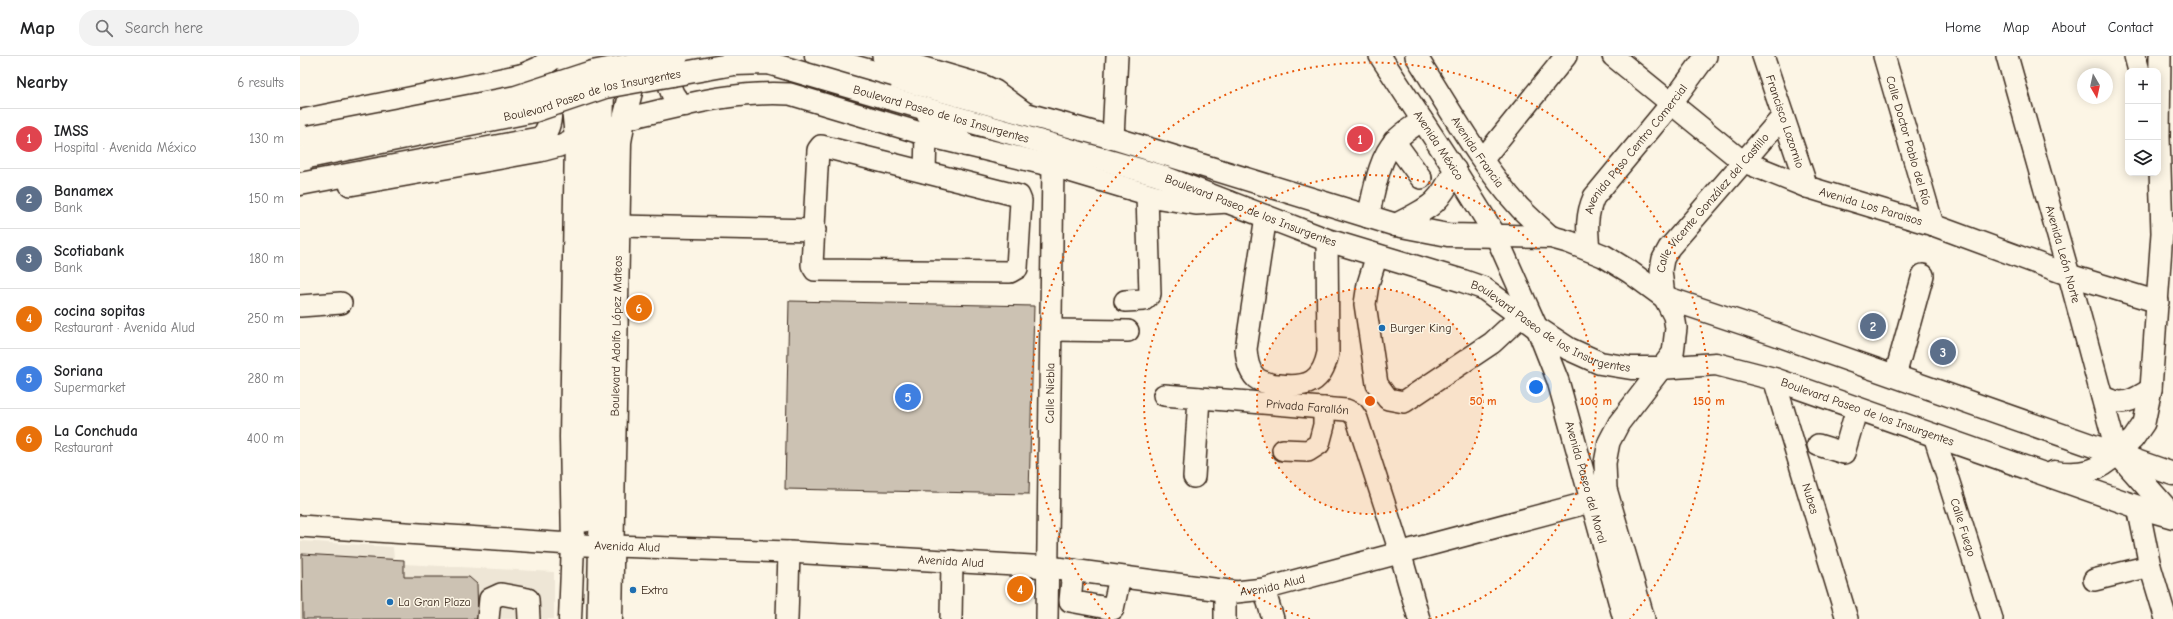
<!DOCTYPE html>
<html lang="en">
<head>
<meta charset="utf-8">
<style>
	body { margin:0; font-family:"Comic Neue",sans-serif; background:#f2f2f2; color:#202124 }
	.controls { position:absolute; right:12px; top:12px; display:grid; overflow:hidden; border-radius:8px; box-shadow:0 2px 10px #0003 }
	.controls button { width:36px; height:36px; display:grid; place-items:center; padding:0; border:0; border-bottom:1px solid #e0e0e0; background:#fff; color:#202124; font:20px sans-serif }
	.compass { position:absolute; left:1777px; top:12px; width:36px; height:36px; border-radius:50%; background:#fff; box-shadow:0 2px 10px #0003; rotate:171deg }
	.you { position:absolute; left:1236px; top:331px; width:14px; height:14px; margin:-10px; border:3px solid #fff; border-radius:50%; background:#1a73e8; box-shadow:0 0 0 6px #1a73e833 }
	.badge { display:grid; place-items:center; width:26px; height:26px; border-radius:50%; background:#1f6fb2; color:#fff; font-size:13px; font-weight:700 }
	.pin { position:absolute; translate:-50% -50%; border:2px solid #fff; box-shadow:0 1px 4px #0006 }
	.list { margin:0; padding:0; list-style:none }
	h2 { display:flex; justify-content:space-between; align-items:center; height:52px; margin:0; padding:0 16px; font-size:17px }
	h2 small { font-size:13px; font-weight:400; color:#757577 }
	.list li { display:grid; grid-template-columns:26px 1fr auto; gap:12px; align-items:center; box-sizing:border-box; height:60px; padding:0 16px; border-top:1px solid #e0e0e0 }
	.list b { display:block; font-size:15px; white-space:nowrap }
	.list p { margin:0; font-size:13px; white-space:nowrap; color:#757577 }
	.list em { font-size:13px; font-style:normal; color:#757577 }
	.icon { flex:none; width:22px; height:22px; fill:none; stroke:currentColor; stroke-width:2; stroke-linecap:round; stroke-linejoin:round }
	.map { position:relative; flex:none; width:1873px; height:563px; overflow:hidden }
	header { display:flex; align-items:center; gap:24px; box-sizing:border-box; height:56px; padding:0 20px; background:#fff; border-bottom:1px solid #e0e0e0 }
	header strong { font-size:19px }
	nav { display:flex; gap:22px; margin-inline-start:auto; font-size:14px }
	.search { width:280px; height:36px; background:#f2f2f2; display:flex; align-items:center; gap:10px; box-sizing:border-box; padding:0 14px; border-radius:16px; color:#757577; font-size:15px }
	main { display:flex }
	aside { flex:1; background:#fff }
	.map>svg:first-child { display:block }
	.built { fill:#eee6d6 }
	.building { fill:#ccc2b3; stroke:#3b2a1e }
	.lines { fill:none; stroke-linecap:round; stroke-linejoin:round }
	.minor-casing { stroke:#3b2a1e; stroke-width:24 }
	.major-casing { stroke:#3b2a1e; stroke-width:25 }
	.minor { stroke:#fcf5e5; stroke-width:21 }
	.major { stroke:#fcf5e5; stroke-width:22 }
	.major-bridge-casing { stroke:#3b2a1e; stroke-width:25; stroke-linecap:butt }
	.major-bridge { stroke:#fcf5e5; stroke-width:22 }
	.ring { fill:none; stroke:#e8590c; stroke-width:2; stroke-dasharray:2 4 }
	.poi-dot { fill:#1f6fb2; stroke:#fcf5e5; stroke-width:1.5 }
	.labels { text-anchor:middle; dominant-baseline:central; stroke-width:3; stroke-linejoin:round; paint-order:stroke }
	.street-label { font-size:12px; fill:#3b2a1e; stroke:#fcf5e5 }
	.poi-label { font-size:12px; fill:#3b2a1e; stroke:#fcf5e5; text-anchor:start }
	.centre { fill:#e8590c; stroke:#fcf5e5; stroke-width:2 }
	.ring-label { font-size:12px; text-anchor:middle; font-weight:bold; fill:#e8590c; stroke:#fcf5e5; stroke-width:3; stroke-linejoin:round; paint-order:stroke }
</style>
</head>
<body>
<header>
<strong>Map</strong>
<div class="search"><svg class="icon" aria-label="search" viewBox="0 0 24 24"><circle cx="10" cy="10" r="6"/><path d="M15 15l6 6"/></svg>Search here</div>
<nav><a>Home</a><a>Map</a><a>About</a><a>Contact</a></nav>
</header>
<main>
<aside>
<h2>Nearby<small>6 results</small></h2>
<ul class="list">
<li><span class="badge" style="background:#e0444e">1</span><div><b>IMSS</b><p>Hospital · Avenida México</p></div><em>130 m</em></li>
<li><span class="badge" style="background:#5c6f8a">2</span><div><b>Banamex</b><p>Bank</p></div><em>150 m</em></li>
<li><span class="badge" style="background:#5c6f8a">3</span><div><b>Scotiabank</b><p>Bank</p></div><em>180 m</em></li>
<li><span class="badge" style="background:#e8710a">4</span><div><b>cocina sopitas</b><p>Restaurant · Avenida Alud</p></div><em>250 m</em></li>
<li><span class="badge" style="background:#3f7fe0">5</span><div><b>Soriana</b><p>Supermarket</p></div><em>280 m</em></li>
<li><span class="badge" style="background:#e8710a">6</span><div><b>La Conchuda</b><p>Restaurant</p></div><em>400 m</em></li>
</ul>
</aside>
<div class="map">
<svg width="1873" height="563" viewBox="0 0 1873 563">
	<rect width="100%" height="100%" fill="#fcf5e5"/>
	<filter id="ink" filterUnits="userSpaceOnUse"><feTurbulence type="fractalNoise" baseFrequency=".025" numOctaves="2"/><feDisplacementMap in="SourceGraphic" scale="8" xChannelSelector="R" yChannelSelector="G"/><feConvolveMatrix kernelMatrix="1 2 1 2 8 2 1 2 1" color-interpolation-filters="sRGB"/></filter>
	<g filter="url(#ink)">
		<!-- built -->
		<polygon class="built" points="0,485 93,491 94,503 104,504 104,508 254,516 254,563 0,563"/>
		<!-- building -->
		<g class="building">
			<polygon points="489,245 734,250 729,438 485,433"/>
			<polygon points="2,498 104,504 104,521 169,521 177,528 178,563 3,563"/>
		</g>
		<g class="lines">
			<!-- minor casing -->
			<g class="minor-casing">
				<g id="minor">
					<polyline points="284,0 288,170 285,465"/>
					<polyline points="583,0 682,29 695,35 725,57"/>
					<path id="s1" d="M1080,0L1155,114L1196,180L1237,272L1258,325L1324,563"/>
					<path id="s2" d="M1116,0C1148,50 1180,108 1220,152C1230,162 1241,172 1251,181"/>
					<path id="s3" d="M1313,0L1442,105L1507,131L1633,169L1769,219L1858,246"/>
					<path id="s4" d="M1463,0L1507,131"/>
					<path id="s5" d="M1584,0L1633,169"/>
					<path id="s6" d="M1707,0L1769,219L1817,397L1833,383L1844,367L1851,333L1862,177L1859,80L1860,0"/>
					<polyline points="1835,0 1839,15"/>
					<path d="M324,63C378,51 435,34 490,38L637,82L753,110L860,142L896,148L929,146"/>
					<polyline points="813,82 817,0"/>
					<polyline points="1094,85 1121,122"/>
					<polygon points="521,90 719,140 721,145 717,212 710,216 515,214 512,209 518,94"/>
					<polyline points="1183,103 1266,0"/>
					<polyline points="625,116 626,78"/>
					<polyline points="50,129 240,95 259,90 276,82"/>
					<path d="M966,160L946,293C947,303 948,314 956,322C961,326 973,329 979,329C1008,332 1022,326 1028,297L1027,184"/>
					<path d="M1068,161C1074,137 1078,103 1095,85C1103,76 1113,71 1122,64"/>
					<polyline points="318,170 515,174"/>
					<path id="s7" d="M1289,193C1287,174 1286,159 1294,141L1371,48L1406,0"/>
					<polyline points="1077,199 1068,228 1065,248 1077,328 1088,343 1104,346 1192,287 1221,260"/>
					<polyline points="825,245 844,244 850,238 847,139"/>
					<polyline points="0,250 41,247"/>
					<polyline points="752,274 828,275"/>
					<polyline points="1595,320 1623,219"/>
					<path id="s8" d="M1474,323L1547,563"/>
					<path id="s9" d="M864,339L1046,354L1053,357L1057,363L1100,496L1119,563"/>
					<path d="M1802,340C1821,352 1834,344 1851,333"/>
					<path id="s10" d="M1634,379L1692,563"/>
					<polyline points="1518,389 1544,397 1557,352"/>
					<polyline points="983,394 1008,395 1019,388 1024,369 1024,352"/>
					<polyline points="894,421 899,342"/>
					<polyline points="1838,451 1850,510 1866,563"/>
					<path id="s11" d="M0,470L285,489L489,496L749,511L936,536L964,533L1290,446"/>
					<polyline points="773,514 770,545 813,553 820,521"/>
					<polyline points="1794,524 1850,510"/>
					<polyline points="964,533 973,563"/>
					<polyline points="188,563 190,543 201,538 228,543 229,563"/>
					<polyline points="298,563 306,170 306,101 303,60 304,0"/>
					<polyline points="487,563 489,496"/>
					<polyline points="651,563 652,505"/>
					<path id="s12" d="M747,563L753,110"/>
					<polyline points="925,563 925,536"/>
					<path id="s13" d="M1344,563L1306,433L1305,407L1309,386L1319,367L1373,297L1376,272L1374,260L1364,241L1361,214L1363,203L1369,192L1483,60"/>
				</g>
			</g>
			<!-- major casing -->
			<g class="major-casing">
				<g id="major">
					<polyline points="268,0 276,82 271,381 273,488 270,563"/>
					<polyline points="516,0 813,82 1096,169 1148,179 1251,181 1269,186 1304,200 1330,216 1364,241 1475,278 1873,418"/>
					<path d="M368,1C369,19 366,42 385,49"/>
					<path id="s14" d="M588,42L858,119L1027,184L1163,225L1183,232L1237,272L1269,293L1300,307L1331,312H1361L1416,308L1474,323L1838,451L1873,461"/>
					<polyline points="628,59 666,89"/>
					<polyline points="0,65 223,19 239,12 256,0"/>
					<path d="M0,128L241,82C254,69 253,41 239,28C235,23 229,21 223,19"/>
					<path d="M1096,169C1130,151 1138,150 1155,114"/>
					<polyline points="1818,398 1873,460"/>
					<path d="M1754,416C1781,420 1798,416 1817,397"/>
					<path id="s15" d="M311,563L320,86L324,63L338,9"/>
				</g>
			</g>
			<!-- minor -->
			<use href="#minor" class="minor"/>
			<!-- major -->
			<use href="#major" class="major"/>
			<!-- major-bridge casing -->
			<g class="major-bridge-casing">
				<g id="major-bridge">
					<polyline points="8,81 216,41 292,16 377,0"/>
					<path id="s16" d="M8,101L234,55L305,31L434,8L468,7L588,42"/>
				</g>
			</g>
			<!-- major-bridge -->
			<use href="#major-bridge" class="major-bridge"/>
		</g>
	</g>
	<!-- distance rings -->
	<circle cx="1070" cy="345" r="113" fill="#e8590c" fill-opacity=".12"/>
	<g class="ring">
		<circle cx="1070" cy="345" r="113"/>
		<path d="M1010 563A226 226 0 1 1 1130 563"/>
		<path d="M810 563A339 339 0 1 1 1330 563"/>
	</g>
	<!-- markers -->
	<g class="poi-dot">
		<circle cx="1082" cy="272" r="4"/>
		<circle cx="333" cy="534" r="4"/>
		<circle cx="90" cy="546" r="4"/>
	</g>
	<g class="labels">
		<!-- street labels -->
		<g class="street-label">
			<text stroke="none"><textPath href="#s16" startOffset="291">Boulevard Paseo de los Insurgentes</textPath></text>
			<text transform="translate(641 58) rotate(16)">Boulevard Paseo de los Insurgentes</text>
			<text stroke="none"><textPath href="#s4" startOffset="69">Francisco Lozornio</textPath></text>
			<text stroke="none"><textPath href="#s5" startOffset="88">Calle Doctor Pablo del Río</textPath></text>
			<text stroke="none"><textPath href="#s1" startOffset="107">Avenida México</textPath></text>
			<text stroke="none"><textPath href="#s7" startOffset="116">Avenida Paso Centro Comercial</textPath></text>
			<text stroke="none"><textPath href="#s2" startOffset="114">Avenida Francia</textPath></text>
			<text stroke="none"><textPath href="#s13" startOffset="464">Calle Vicente González del Castillo</textPath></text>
			<text stroke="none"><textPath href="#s3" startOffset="303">Avenida Los Paraisos</textPath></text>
			<text stroke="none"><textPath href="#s14" startOffset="380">Boulevard Paseo de los Insurgentes</textPath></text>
			<text stroke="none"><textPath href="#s6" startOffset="206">Avenida León Norte</textPath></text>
			<text stroke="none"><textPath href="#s14" startOffset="704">Boulevard Paseo de los Insurgentes</textPath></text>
			<text stroke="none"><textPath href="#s15" startOffset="283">Boulevard Adolfo López Mateos</textPath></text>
			<text stroke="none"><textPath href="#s12" startOffset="226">Calle Niebla</textPath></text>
			<text stroke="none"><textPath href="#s9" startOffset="144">Privada Farallón</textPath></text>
			<text stroke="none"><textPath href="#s14" startOffset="1040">Boulevard Paseo de los Insurgentes</textPath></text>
			<text stroke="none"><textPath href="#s1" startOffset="477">Avenida Paseo del Moral</textPath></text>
			<text stroke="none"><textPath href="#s8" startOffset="125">Nubes</textPath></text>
			<text stroke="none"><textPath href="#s10" startOffset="97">Calle Fuego</textPath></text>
			<text stroke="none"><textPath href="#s11" startOffset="328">Avenida Alud</textPath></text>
			<text stroke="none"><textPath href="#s11" startOffset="652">Avenida Alud</textPath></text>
			<text stroke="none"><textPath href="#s11" startOffset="976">Avenida Alud</textPath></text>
		</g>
		<!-- poi labels -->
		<g class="poi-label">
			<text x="1090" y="272">Burger King</text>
			<text x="341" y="534">Extra</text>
			<text x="98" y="546">La Gran Plaza</text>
		</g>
	</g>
	<circle cx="1070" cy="345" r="6" class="centre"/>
	<g class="ring-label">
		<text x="1183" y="349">50 m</text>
		<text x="1296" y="349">100 m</text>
		<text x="1409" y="349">150 m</text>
	</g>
</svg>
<div class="controls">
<button>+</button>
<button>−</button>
<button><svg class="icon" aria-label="layers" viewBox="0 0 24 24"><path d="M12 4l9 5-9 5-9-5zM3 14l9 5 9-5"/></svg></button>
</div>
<svg class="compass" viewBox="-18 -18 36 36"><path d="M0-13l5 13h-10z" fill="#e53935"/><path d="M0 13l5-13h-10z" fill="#757577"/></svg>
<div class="you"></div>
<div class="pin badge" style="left:1060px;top:83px;background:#e0444e">1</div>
<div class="pin badge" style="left:1573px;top:270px;background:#5c6f8a">2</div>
<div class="pin badge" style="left:1643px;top:296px;background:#5c6f8a">3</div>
<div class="pin badge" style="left:720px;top:533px;background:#e8710a">4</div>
<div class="pin badge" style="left:608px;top:341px;background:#3f7fe0">5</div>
<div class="pin badge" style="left:339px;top:252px;background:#e8710a">6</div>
</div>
</main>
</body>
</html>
